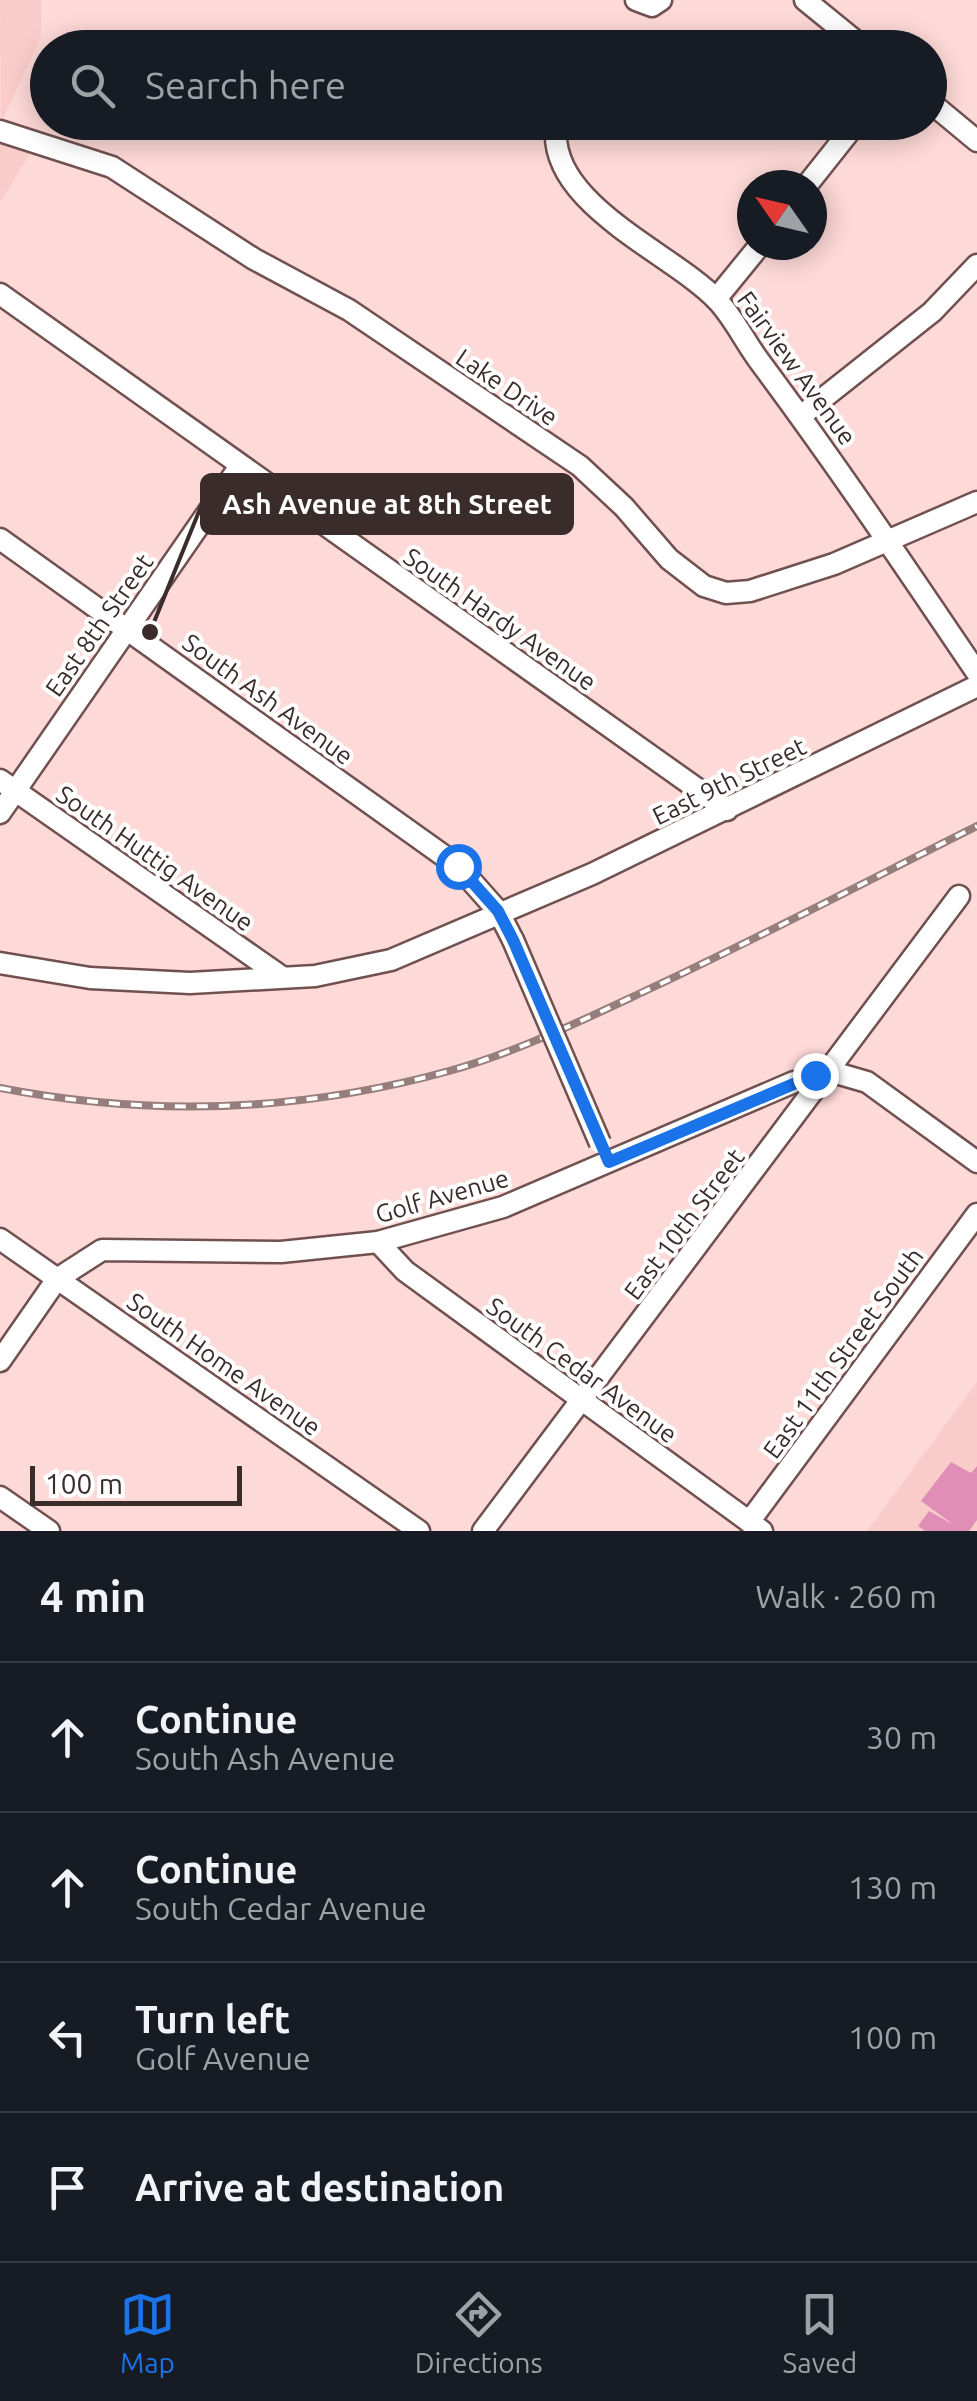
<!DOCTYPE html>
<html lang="en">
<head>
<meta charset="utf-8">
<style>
	body { margin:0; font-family:Ubuntu,sans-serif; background:#20242c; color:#f1f3f6 }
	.compass { position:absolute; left:737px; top:170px; width:90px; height:90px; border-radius:50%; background:#171b24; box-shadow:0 5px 25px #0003; rotate:304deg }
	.scale { position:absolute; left:30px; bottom:25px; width:212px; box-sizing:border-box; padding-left:10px; border:5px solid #3a2c2b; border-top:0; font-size:28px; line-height:35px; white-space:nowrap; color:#3a2c2b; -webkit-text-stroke:8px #fff; paint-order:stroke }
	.stop { position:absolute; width:30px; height:30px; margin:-22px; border:8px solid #1a73e8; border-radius:50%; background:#fff }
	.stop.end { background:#1a73e8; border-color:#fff; box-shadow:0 2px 10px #0008 }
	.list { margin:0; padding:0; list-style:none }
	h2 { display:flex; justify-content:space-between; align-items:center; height:130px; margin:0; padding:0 40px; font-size:42px }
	h2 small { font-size:32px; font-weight:400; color:#9ea1a6 }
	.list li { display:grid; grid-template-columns:65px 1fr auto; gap:30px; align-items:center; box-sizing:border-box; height:150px; padding:0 40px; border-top:2px solid #363941 }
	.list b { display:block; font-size:38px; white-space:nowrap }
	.list p { margin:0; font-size:32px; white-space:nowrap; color:#9ea1a6 }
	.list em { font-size:32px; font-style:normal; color:#9ea1a6 }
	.icon { flex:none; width:55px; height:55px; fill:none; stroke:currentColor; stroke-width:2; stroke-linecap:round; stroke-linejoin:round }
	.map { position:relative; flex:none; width:977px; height:1531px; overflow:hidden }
	.search { position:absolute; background:#171b24; box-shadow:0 5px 25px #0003; left:30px; right:30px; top:30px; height:110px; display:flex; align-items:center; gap:25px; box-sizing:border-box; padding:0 35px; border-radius:55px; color:#9ea1a6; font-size:38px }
	.sheet { height:730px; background:#171b24 }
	nav { display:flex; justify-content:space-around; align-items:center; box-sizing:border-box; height:140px; border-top:2px solid #363941; background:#171b24; font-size:28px; color:#9ea1a6 }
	nav a { display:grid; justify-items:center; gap:5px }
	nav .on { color:#1a73e8 }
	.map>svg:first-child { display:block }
	.built { fill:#f9ccca }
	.building { fill:#e18eb6 }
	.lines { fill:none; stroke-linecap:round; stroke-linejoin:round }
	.minor-casing { stroke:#705150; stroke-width:25 }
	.minor { stroke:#fff; stroke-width:20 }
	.rail-casing { stroke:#967e7c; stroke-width:8 }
	.rail { stroke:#fff; stroke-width:4; stroke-dasharray:11; stroke-linecap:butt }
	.minor-bridge-casing { stroke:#705150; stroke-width:25; stroke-linecap:butt }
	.minor-bridge { stroke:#fff; stroke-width:20 }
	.route { stroke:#1a73e8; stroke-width:12 }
	.labels { text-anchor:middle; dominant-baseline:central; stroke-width:8; stroke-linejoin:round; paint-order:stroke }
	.street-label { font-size:25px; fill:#3a2c2b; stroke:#fff }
	.leader { fill:none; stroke:#3a2c2b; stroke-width:4 }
	.callout-dot { fill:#3a2c2b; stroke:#fff; stroke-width:4 }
	.callout { fill:#3a2c2b; stroke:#3a2c2b; stroke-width:4 }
	.callout-label { font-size:28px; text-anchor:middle; font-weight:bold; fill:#fff }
</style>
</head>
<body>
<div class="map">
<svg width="977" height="1531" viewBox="0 0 977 1531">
	<rect width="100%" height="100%" fill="#fdd9d7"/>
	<!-- built -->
	<g class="built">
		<polygon points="0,0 41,0 41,37 1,123"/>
		<polygon points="0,140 32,150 0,203"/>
		<polygon points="977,1382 977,1530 867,1531"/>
	</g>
	<!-- building -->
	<polygon class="building" points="951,1462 971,1473 977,1466 977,1520 969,1531 925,1531 918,1526 929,1511 954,1525 921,1501"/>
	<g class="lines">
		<!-- minor casing -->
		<g class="minor-casing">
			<g id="minor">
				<polyline points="636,0 652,6 661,0"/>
				<polyline points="805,0 864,48"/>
				<polyline points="930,102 977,141"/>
				<path d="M557,122C542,202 673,253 717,300C734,318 745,342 760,362C836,464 906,568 977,673"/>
				<polyline points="0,131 112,167 254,259 349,310 580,466 624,507 669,559 704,586 726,593 750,591 834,564 977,502"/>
				<polyline points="807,185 857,122"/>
				<polyline points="0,294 727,810"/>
				<polyline points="716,299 760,245"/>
				<polyline points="802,415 932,312 977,265"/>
				<polyline points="0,539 458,866 498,911 513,940"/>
				<polyline points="0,780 282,977"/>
				<polyline points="0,813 240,466"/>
				<polyline points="0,963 90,978 190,983 315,976 391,960 592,874 977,686"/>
				<polyline points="829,1071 867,1082 977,1162"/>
				<polyline points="0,1239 419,1531"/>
				<polyline points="378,1242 405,1271 762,1531"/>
				<polyline points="0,1361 57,1279 102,1250 281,1252 378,1242 503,1207 794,1082 825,1077"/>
				<polyline points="0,1497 49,1531"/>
				<polyline points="749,1522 977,1214"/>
				<polyline points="483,1531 959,896"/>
			</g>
		</g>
		<!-- minor -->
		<use href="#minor" class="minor"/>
		<!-- rail casing -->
		<g class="rail-casing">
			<path id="rail" d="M0,1088C150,1117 301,1112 449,1071C517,1052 581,1021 645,991C757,939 867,881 977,826"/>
		</g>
		<!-- rail -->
		<use href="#rail" class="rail"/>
		<!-- minor-bridge casing -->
		<g class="minor-bridge-casing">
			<polyline id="minor-bridge" points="513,940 600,1143"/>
		</g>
		<!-- minor-bridge -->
		<use href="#minor-bridge" class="minor-bridge"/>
	</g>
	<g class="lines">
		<!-- route -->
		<polyline class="route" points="458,866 498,911 513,940 609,1162 815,1075"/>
	</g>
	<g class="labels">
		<!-- street labels -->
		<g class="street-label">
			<text transform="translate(797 368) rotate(54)">Fairview Avenue</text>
			<text transform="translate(507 387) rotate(34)">Lake Drive</text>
			<text transform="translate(500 619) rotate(35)">South Hardy Avenue</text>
			<text transform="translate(99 625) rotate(-55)">East 8th Street</text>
			<text transform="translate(268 699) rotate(36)">South Ash Avenue</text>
			<text transform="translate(729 781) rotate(-26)">East 9th Street</text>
			<text transform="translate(155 858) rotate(35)">South Huttig Avenue</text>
			<text transform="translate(442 1196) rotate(-16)">Golf Avenue</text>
			<text transform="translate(684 1224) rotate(-53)">East 10th Street</text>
			<text transform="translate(843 1353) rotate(-54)">East 11th Street South</text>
			<text transform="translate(224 1364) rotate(35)">South Home Avenue</text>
			<text transform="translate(582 1370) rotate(36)">South Cedar Avenue</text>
		</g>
	</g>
	<!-- callouts -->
	<path class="leader" d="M150 632L202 504"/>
	<circle class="callout-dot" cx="150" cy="632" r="10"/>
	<rect class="callout" x="202" y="475" width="370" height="58" rx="10"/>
	<g class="callout-label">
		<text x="387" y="514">Ash Avenue at 8th Street</text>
	</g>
</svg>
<svg class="compass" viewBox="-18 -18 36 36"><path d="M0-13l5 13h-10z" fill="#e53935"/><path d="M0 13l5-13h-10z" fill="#9ea1a6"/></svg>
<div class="scale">100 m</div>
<div class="stop" style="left:458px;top:866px"></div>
<div class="stop end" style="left:815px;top:1075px"></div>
<div class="search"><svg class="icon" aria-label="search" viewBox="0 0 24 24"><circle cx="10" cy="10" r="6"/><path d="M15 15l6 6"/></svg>Search here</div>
</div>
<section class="sheet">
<h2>4 min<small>Walk · 260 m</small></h2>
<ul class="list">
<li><svg class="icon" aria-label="ahead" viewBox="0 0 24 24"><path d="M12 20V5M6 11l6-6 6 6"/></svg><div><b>Continue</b><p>South Ash Avenue</p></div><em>30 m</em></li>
<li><svg class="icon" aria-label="ahead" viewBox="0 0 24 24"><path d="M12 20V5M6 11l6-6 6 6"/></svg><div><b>Continue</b><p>South Cedar Avenue</p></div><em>130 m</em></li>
<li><svg class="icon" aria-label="left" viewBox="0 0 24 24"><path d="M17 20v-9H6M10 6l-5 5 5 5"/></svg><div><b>Turn left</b><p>Golf Avenue</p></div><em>100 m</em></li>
<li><svg class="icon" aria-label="arrive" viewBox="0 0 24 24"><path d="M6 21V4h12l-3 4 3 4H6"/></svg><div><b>Arrive at destination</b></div></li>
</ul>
</section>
<nav>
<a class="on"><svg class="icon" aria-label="map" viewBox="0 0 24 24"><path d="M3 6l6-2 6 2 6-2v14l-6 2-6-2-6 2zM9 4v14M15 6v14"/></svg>Map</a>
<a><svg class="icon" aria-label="directions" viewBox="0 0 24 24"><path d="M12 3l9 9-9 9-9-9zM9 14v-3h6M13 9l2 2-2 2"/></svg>Directions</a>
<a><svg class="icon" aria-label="saved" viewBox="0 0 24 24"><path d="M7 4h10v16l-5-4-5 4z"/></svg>Saved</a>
</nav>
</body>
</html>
